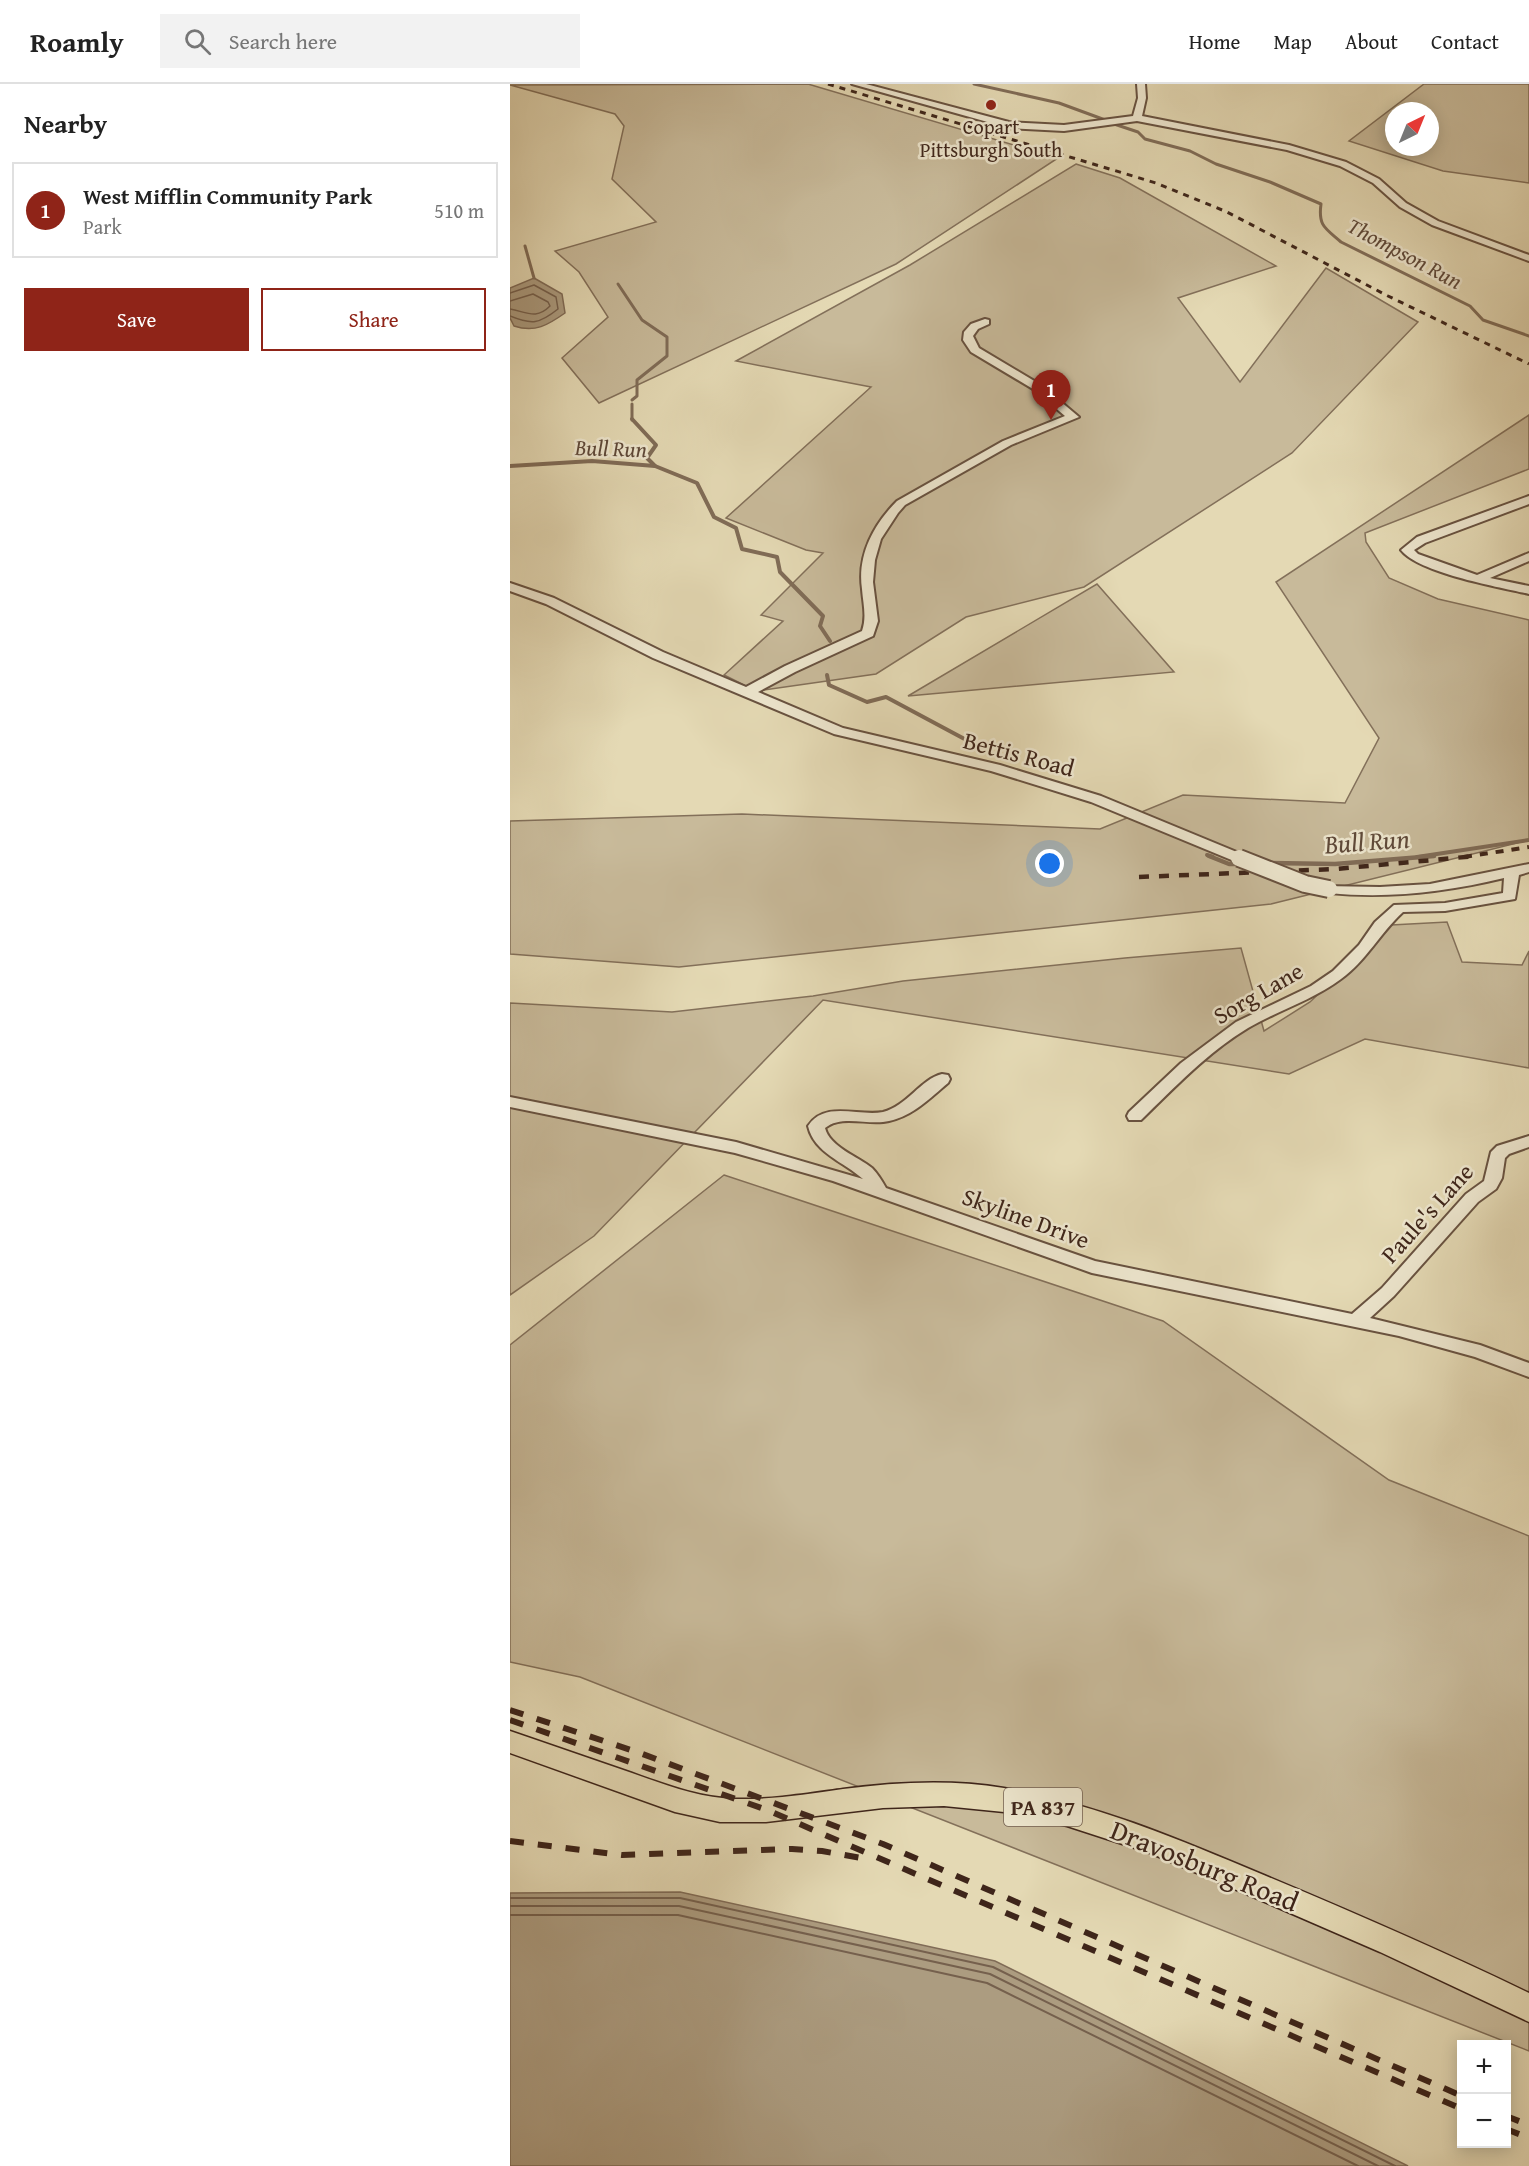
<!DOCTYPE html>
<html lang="en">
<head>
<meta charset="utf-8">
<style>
	body { margin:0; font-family:"Gentium Book Plus",serif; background:#f2f2f2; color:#222 }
	.controls { position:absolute; right:18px; bottom:18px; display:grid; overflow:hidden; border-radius:0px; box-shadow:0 3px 15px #0003 }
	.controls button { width:54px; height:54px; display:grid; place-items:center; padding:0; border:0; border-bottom:2px solid #e0e0e0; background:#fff; color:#222; font:30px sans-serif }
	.compass { position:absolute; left:875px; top:18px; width:54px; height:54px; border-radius:50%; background:#fff; box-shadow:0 3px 15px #0003; rotate:43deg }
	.you { position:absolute; left:540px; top:780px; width:21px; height:21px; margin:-15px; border:4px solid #fff; border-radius:50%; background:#1a73e8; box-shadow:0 0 0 9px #1a73e833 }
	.badge { display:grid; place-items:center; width:39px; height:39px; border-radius:50%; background:#8f2418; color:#fff; font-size:20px; font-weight:700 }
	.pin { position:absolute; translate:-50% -50px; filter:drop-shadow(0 2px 3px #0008) }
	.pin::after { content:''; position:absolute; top:32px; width:21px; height:18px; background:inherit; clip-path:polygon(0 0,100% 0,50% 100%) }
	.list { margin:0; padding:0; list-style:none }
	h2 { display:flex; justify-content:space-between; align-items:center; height:78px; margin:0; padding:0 24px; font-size:26px }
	h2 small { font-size:20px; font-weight:400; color:#767676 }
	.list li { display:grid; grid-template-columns:39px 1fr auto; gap:18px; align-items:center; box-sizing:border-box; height:96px; margin:0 12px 12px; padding:0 12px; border:2px solid #e0e0e0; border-radius:0px }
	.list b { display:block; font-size:22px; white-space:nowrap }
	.list p { margin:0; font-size:20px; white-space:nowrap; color:#767676 }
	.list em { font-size:20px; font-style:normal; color:#767676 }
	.actions { display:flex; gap:12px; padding:18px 24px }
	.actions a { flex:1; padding:14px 0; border:2px solid #8f2418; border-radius:0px; text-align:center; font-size:21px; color:#8f2418 }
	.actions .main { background:#8f2418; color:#fff }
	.icon { flex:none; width:33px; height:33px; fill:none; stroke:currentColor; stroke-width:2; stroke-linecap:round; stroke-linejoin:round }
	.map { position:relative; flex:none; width:1019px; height:2082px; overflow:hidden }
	header { display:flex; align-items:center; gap:36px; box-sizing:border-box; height:84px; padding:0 30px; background:#fff; border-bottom:2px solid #e0e0e0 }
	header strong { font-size:28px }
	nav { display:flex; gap:33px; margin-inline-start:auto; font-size:21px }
	.search { width:420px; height:54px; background:#f2f2f2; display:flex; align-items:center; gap:15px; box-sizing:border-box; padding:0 21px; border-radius:0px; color:#767676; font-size:22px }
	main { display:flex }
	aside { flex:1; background:#fff }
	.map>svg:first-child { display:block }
	.green { fill:#c8ba9a; stroke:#83705a; stroke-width:1.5; fill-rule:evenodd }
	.water { fill:#ac9c80; stroke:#806c57; stroke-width:1.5 }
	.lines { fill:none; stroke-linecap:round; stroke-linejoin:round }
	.shore-far1 { stroke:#75604d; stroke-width:1.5 }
	.shore { stroke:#75604d; stroke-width:2 }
	.stream-far2 { stroke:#806c57; stroke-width:3 }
	.stream-far1 { stroke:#806c57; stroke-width:4 }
	.stream { stroke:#806c57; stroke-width:4.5 }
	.minor-casing { stroke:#685240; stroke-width:4 }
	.major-casing { stroke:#3e251a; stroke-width:3 }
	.minor { fill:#ede6ce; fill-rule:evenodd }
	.major { fill:#e4d9b4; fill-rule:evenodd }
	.rail-far3 { stroke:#3e251a; stroke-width:3; stroke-dasharray:6 6; stroke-linecap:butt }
	.rail-far2 { stroke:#3e251a; stroke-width:4; stroke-dasharray:8 8; stroke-linecap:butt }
	.rail-far1 { stroke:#3e251a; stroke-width:4.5; stroke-dasharray:10 10; stroke-linecap:butt }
	.rail { stroke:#3e251a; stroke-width:6; stroke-dasharray:14 14; stroke-linecap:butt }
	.minor-bridge-casing { stroke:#685240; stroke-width:20; stroke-linecap:butt }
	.minor-bridge { stroke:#ede6ce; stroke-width:16 }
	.poi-dot { fill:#8f2418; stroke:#ede6ce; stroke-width:2 }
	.labels { text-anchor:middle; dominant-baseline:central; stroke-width:5; stroke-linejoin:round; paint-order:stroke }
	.far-poi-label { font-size:20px; fill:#3e251a; stroke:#ede6ce }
	.far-water-label { font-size:22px; font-style:italic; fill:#5f4939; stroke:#ede6ce }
	.shield { fill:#ede6ce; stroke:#725f50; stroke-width:1.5 }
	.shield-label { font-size:22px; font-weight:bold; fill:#3e251a }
	.street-label { font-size:24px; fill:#3e251a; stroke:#ede6ce }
	.water-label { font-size:26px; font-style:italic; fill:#5f4939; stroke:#ede6ce }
	.near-street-label { font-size:28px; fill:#3e251a; stroke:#ede6ce }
</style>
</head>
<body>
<header>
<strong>Roamly</strong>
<div class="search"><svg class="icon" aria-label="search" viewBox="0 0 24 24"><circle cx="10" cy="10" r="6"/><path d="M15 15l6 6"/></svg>Search here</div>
<nav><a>Home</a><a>Map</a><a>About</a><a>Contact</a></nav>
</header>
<main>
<aside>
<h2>Nearby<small></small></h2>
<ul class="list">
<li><span class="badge">1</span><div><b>West Mifflin Community Park</b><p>Park</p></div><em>510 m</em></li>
</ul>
<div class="actions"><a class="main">Save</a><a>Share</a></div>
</aside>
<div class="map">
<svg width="1019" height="2082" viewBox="0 0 1019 2082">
	<rect width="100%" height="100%" fill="#e4d9b4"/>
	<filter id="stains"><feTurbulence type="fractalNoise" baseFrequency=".00333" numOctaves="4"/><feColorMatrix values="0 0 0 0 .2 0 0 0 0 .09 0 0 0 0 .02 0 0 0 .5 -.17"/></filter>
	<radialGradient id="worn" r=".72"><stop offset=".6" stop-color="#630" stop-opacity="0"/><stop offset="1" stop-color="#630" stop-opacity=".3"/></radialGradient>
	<!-- green -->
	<g class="green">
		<polygon points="298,0 548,74 386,180 89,319 52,274 98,233 69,188 45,167 146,138 102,95 114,42 105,30 0,1"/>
		<path d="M914,0H1019V99L933,87L839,57ZM884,27H920V63H884Z"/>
		<polygon points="566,80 610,94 766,182 668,214 730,298 816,184 908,238 782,369 574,503 456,533 366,590 246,607 214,591 273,537 251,531 313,469 296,466 216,434 361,303 226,277 400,181"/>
		<polygon points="1019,331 1019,385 855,449 856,458 879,494 928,515 1019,536 1019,756 761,820 169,883 0,870 0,737 232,730 590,745 673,711 835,719 869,654 766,498"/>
		<polygon points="587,500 664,588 398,612"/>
		<polygon points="937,838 952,878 1012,881 1019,867 1019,984 855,955 779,990 313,916 84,1152 0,1211 0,919 162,928 303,912 393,897 615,874 731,864 754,947 800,918 881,841"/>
		<polygon points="214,1091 653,1237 879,1396 1019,1452 1019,1967 70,1593 0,1578 0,1261"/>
	</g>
	<!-- water -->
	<g class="water">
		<path d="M24,194L52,210L55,229C38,241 25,249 4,242L0,234V204Z"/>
		<polygon points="170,1808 485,1877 898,2082 0,2082 0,1809"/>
	</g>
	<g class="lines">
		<!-- shore-far1 -->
		<g class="shore-far1">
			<path d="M0,209L24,201L46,213L48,225C29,240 22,241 0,232"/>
			<path d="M0,217L23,210L38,218L40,222C26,236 17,228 0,225"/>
		</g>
		<!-- shore -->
		<g class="shore">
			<polyline points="0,1814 170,1814 483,1883 885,2082"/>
			<polyline points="0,1822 169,1822 480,1890 868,2082"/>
			<polyline points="0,1831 168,1831 477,1899 848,2082"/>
		</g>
		<!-- stream-far2 -->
		<g class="stream-far2">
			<polyline points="464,0 549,19 598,37"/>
			<path d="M604,40L628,48L635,55L680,67L706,80L760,98L811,120C808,142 815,144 831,158L960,222L973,236L1019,252"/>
			<polyline points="15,162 24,194"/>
			<polyline points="108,200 132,236 157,253 157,272 127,296 127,312 122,316"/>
			<polyline points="122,320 122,336"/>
		</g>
		<!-- stream-far1 -->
		<g class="stream-far1">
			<polyline points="122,335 146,361 137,374 145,382"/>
			<polyline points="0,382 82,377 145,382 187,399 204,433 226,444 232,465 267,473 270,488 313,532 310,542 320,557"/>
			<polyline points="317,591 319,601 357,618 376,613 462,659"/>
			<polyline points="697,771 703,773"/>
			<polyline points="907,773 1019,756"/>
		</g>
		<!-- stream -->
		<g class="stream">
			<polyline points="699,772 719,780 729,780"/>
			<polyline points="758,779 825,780 924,772"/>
		</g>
		<!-- minor casing -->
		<g class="minor-casing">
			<g id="minor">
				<polygon points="342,0 356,0 499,38 554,41 623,32 628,14 627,0 635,0 636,14 632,32 779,61 836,78 869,95 896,119 928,137 1019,171 1019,177 922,141 890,123 863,99 830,82 777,66 627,37 554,47 499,44"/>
				<path d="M475,235L479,236V240L468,245L463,252L469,264L531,301L569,333L501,361L395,421L388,429L371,455L365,476L363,498L368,537L363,552L285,588L248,608L333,644L490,681L591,712L734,771L736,774L734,777H724L581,718L481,687L324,650L143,574L36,520L0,507V499L44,514L153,568L236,603L275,582L352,547C357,533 353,519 352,505C347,471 364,440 387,417L493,357L555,332L523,305L461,268L453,256L454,248L461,240Z"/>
				<path d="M1019,412V420L915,459L904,466L908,470L967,491L1019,469V477L980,494L1019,502V510C989,503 909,489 891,466L907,453Z"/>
				<path d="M1019,780V788L1009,791L1005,815L935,827L893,828C870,849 856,877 831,895C803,916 769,926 738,944C698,968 664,1004 631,1036H619L617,1032L619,1028L671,979L726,938L801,902L823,887L849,861L865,838L884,821L935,819L993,809L994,794C936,808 879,815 819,809L814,808L812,805L814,802L870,803L920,800Z"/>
				<path d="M432,990L438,991L440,995L438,999C420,1014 403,1032 379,1037C359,1042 332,1030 315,1044C320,1063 347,1072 362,1084C368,1090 372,1097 376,1104L585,1177L842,1230L872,1204L956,1110L974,1097L981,1068L987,1062L1019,1052V1063L999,1070L995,1074L992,1094L986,1105L968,1118L884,1212L860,1234L970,1261L1019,1279V1293L965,1273L889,1252L582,1189L323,1097L225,1069L0,1023V1013L226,1058L353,1095C334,1078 304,1069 298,1042C315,1016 349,1033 373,1028C397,1022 411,995 432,990Z"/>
			</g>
		</g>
		<!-- major casing -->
		<g class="major-casing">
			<path id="major" d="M0,1647C41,1661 81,1675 122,1689C156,1701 189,1714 226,1715C262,1716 297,1710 333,1705C386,1698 441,1695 494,1704C583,1719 666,1754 749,1789C840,1827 930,1866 1019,1909V1938L870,1868L764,1822L640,1769L557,1742L494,1728L434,1722L373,1724L256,1738H210L165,1728L0,1669Z"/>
		</g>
		<!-- minor -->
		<use href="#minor" class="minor"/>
		<!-- major -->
		<use href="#major" class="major"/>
		<!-- rail-far3 -->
		<polyline class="rail-far3" points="318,0 646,99 717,128 878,212 1019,280"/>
		<!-- rail-far2 -->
		<polyline class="rail-far2" points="954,773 1019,763"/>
		<!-- rail-far1 -->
		<polyline class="rail-far1" points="629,793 825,785 966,772"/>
		<!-- rail -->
		<g class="rail">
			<polyline points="0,1626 130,1669 373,1760 952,2012"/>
			<polyline points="0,1636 257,1726 952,2025"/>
			<polyline points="0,1757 112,1771 282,1765 312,1767 362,1776"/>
			<polyline points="996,2032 1019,2041"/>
			<polyline points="996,2045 1019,2054"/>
		</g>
		<!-- minor-bridge casing -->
		<g class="minor-bridge-casing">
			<polyline id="minor-bridge" points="729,774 795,800 819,805"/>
		</g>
		<!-- minor-bridge -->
		<use href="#minor-bridge" class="minor-bridge"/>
	</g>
	<!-- markers -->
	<circle class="poi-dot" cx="481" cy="21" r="6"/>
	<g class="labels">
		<!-- far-poi labels -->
		<g class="far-poi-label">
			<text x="481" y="42">Copart<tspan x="481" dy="23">Pittsburgh South</tspan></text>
		</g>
		<!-- far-water labels -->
		<g class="far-water-label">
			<text transform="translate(895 169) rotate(28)">Thompson Run</text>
			<text transform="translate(101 364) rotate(2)">Bull Run</text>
		</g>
		<!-- shield labels -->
		<rect class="shield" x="494" y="1704" width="78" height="38" rx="4.5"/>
		<g class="shield-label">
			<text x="533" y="1723">PA 837</text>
		</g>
		<!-- street labels -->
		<g class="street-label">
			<text transform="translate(509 670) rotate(15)">Bettis Road</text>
			<text transform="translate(748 909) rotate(-30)">Sorg Lane</text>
			<text transform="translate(917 1129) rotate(-48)">Paule's Lane</text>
			<text transform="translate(516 1134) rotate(20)">Skyline Drive</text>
		</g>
		<!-- water labels -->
		<g class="water-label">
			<text transform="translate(857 757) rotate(-4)">Bull Run</text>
		</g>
		<!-- near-street labels -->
		<g class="near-street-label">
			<text transform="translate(695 1781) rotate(22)">Dravosburg Road</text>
		</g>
	</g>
	<rect width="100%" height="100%" filter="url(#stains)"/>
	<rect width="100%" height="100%" fill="url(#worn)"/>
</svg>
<div class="controls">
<button>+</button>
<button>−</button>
</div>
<svg class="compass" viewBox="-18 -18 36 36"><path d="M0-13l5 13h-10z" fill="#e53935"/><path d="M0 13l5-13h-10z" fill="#767676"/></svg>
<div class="you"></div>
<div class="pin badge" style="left:541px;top:336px">1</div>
</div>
</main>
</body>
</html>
